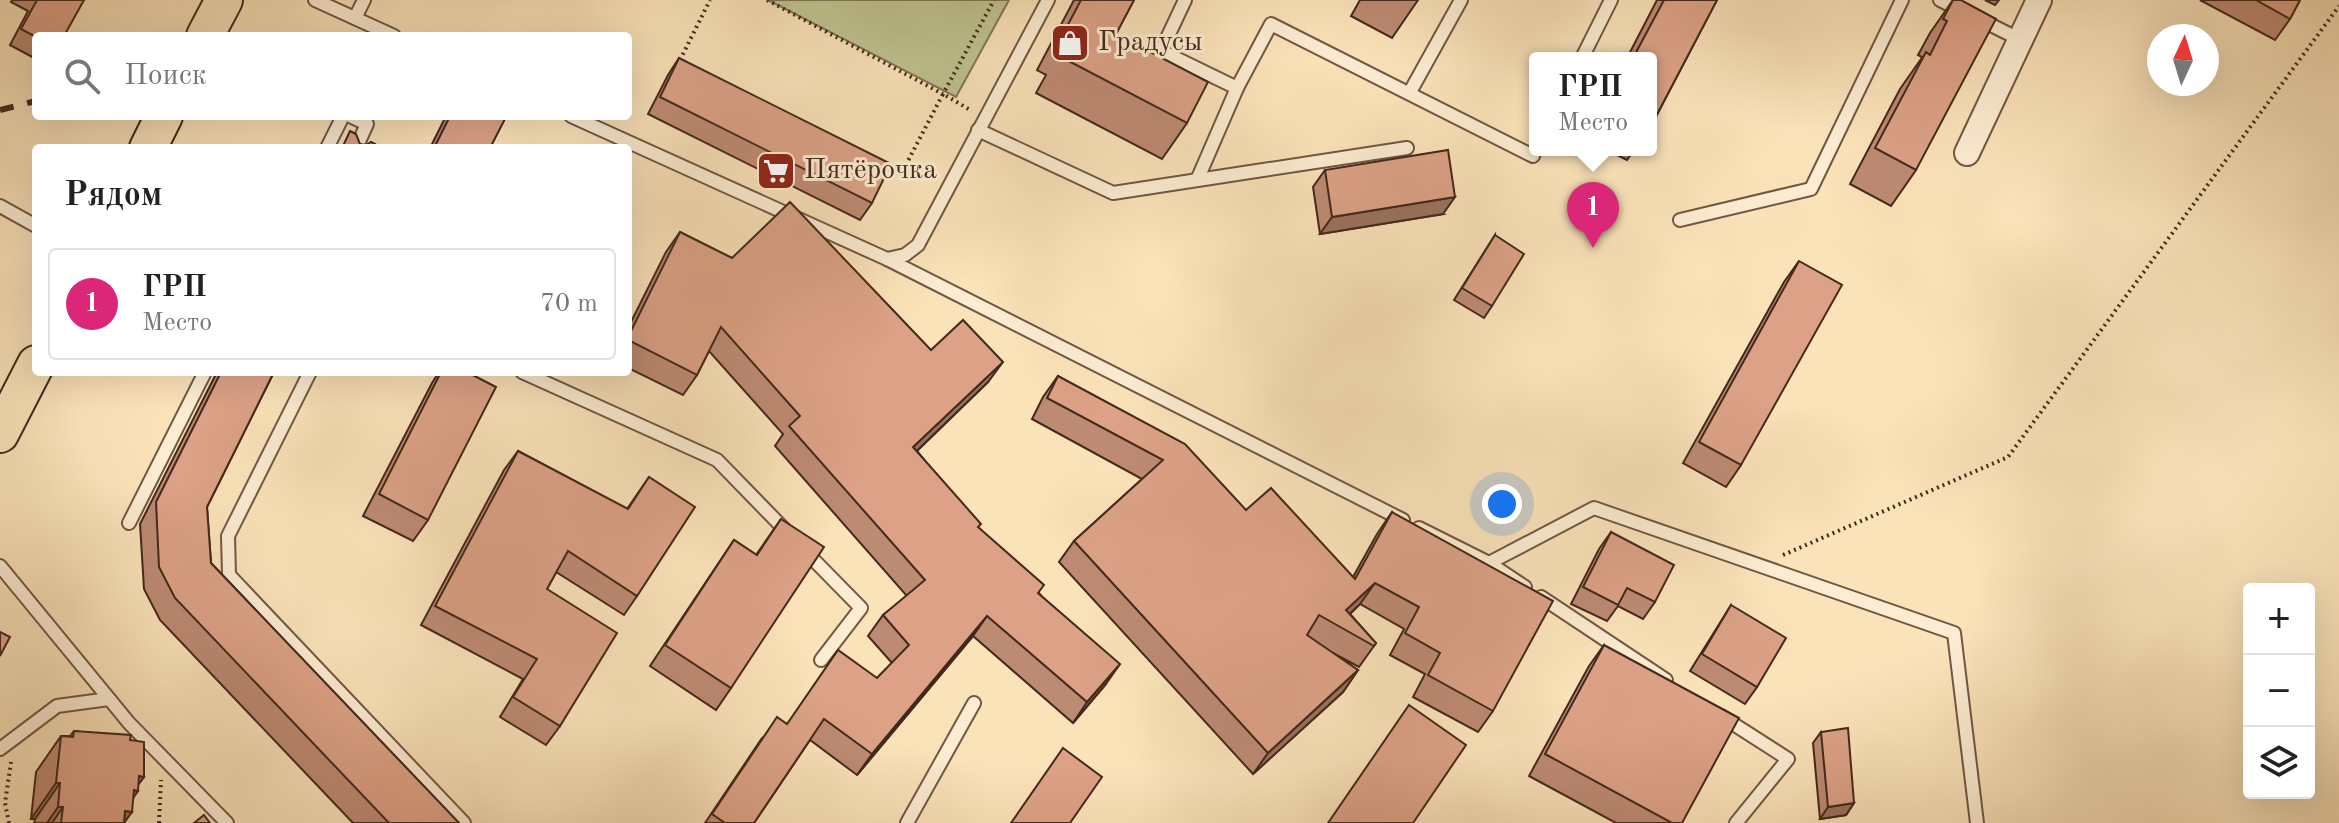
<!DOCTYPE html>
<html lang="ru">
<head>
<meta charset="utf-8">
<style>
	body { margin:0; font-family:"Old Standard TT",serif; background:#f6f6f6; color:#222 }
	.controls { position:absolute; right:24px; bottom:24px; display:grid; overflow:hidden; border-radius:8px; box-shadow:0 8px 32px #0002 }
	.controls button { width:72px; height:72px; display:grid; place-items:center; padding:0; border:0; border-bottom:2px solid #e0e0e0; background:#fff; color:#222; font:40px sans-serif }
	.compass { position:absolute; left:2147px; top:24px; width:72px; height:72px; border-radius:50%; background:#fff; box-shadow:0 8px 32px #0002; rotate:4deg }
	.you { position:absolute; left:1502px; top:504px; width:28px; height:28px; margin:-20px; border:6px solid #fff; border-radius:50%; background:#1a73e8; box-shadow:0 0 0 12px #1a73e833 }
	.badge { display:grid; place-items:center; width:52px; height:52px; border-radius:50%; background:#db2777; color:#fff; font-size:26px; font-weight:700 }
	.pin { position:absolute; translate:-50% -66px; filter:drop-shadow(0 2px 4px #0008) }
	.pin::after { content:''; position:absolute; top:42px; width:28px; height:24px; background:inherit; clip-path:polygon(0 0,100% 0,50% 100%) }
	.popup { position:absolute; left:1529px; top:52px; width:128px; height:104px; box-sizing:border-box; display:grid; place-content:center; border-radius:8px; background:#fff; filter:drop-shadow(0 2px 6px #0005); font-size:26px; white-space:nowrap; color:#767676 }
	.popup b { font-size:30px; color:#222 }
	.popup::after { content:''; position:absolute; left:50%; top:100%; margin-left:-16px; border:16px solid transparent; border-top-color:#fff }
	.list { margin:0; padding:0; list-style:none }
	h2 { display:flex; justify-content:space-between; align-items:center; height:104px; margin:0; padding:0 32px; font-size:34px }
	h2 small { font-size:26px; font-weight:400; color:#767676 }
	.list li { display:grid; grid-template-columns:52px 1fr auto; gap:24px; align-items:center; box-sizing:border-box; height:112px; margin:0 16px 16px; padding:0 16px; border:2px solid #e0e0e0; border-radius:8px }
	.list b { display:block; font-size:30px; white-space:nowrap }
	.list p { margin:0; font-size:26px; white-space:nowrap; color:#767676 }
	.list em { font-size:26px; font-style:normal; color:#767676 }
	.icon { flex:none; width:44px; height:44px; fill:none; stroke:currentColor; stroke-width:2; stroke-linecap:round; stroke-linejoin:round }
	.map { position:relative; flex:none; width:2339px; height:823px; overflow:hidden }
	.search { position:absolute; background:#fff; box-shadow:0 8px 32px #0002; left:32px; top:32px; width:600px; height:88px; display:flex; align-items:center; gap:20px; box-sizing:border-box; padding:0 28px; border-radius:8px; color:#767676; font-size:30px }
	.panel { position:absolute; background:#fff; box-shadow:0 8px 32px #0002; left:32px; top:144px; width:600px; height:232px; border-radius:8px }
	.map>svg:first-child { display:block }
	.green { fill:#bfc38f; stroke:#817655; stroke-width:2 }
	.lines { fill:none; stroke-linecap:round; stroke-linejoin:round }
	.lane-casing { stroke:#715742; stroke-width:16 }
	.street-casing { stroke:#715742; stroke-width:28 }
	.primary-casing { stroke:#43291b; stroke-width:40 }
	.path { stroke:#43291b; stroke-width:4; stroke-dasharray:2 4; stroke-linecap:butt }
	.lane { stroke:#fcecd2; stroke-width:12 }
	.street { stroke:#fcecd2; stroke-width:24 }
	.primary { stroke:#fae2b9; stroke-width:36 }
	.rail { stroke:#43291b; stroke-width:6; stroke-dasharray:14 14; stroke-linecap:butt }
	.wall { fill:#bd8a73; stroke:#43291b; stroke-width:2 }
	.shaded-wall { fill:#9a715e; stroke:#43291b; stroke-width:2 }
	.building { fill:#dca186; stroke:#43291b; stroke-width:2 }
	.labels { text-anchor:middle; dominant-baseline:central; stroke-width:6; stroke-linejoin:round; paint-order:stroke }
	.poi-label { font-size:28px; fill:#43291b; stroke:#fcecd2; text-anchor:start }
</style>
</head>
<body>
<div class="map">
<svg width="2339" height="823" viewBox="0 0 2339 823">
	<rect width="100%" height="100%" fill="#fae2b9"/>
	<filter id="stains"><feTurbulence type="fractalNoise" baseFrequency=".0025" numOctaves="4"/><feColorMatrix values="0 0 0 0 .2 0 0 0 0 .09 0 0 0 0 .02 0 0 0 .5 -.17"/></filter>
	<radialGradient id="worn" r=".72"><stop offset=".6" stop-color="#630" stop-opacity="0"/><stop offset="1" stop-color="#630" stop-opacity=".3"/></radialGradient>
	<!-- green -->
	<polygon class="green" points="768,0 1009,0 956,97"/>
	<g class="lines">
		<!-- lane casing -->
		<g class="lane-casing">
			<g id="lane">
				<polyline points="315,0 394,36"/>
				<polyline points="1185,0 1161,51 1237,88 1198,178"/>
				<polyline points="1940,0 1962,11"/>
				<polyline points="355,18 364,0"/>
				<polyline points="1979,19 2019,39"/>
				<polyline points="1582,58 1611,0"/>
				<polyline points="1237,88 1271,24 1533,156 1535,150"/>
				<polyline points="1410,92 1461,0"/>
				<polyline points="350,116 367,124 356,148"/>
				<polyline points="571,116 887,259 1403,520"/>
				<polyline points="978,130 1113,193 1407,148"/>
				<polyline points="327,148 343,116"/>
				<polyline points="0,206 36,226"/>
				<polyline points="1680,220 1811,189 1902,0"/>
				<polyline points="887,259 905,255 918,245 1048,0"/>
				<polyline points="310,372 228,536 229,575 464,823"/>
				<polyline points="522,372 717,460 789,534"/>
				<polyline points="129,523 205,372"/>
				<polyline points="1419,528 1489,563 1525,587"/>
				<polyline points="804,550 861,608 821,660"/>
				<polyline points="1489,563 1594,508 1954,633 1977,823"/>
				<polyline points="0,566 129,723 227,823"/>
				<polyline points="1541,597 1666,680"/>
				<polyline points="1721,716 1788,759 1736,823"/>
				<polyline points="0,749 57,706 109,699"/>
				<polyline points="907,823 974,703"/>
			</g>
		</g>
		<!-- street casing -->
		<g class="street-casing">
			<polyline id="street" points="1967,153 2039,0"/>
		</g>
		<!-- primary casing -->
		<g class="primary-casing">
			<g id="primary">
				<polyline points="205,36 224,0"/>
				<polyline points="148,148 164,116"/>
				<polyline points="0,434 36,364"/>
			</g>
		</g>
		<!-- path -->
		<g class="path">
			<polyline points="767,0 943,94 994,0"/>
			<polyline points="680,60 710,0"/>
			<polyline points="884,168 900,176 943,94 972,111"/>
			<polyline points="1783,555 2008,457 2339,6"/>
			<polyline points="9,823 5,803 11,762"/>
			<polyline points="159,823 161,780"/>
		</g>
		<!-- lane -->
		<use href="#lane" class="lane"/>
		<!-- street -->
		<use href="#street" class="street"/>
		<!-- primary -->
		<use href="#primary" class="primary"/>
		<!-- rail -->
		<polyline class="rail" points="0,110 36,101"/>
	</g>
	<!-- wall -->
	<g class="wall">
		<polygon points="12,0 84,0 36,36 36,59 10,45 28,11 11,2"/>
		<polygon points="1074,0 1134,0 1116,34 1187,123 1162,159 1036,93 1046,75 1037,70"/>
		<polygon points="1360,0 1418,0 1392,38 1351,16"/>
		<polygon points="1657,0 1717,0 1651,126 1651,58 1627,58"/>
		<polygon points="1953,0 1916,170 1891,206 1850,184 1900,89 1921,59 1922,57 1918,55 1930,33"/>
		<polygon points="1985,0 1999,0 1995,5"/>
		<polygon points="2200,0 2300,0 2290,19 2275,40"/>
		<polygon points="679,58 872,203 860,220 648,114 668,75"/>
		<polygon points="446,116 504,116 490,148 430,148"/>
		<polygon points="1607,150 1634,150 1627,160"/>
		<polygon points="1325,170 1443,214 1320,234 1313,187"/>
		<polygon points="680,232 732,258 931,350 988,382 917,451 979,528 1039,593 1106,684 1073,723 973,636 857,775 810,740 754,823 705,823 762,738 786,724 877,678 892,663 868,636 883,615 907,596 775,446 783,434 709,351 697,375 683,395 628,368 628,328 666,252"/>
		<polygon points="1495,235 1492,306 1484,318 1454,300"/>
		<polygon points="1799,261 1741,465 1726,487 1683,463 1784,282"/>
		<polygon points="217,372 274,372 207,507 211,563 459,823 353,823 160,620 144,589 140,524"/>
		<polygon points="439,372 467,372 428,520 413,541 363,516 432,383"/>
		<polygon points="1058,376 1246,510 1353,577 1377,534 1392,512 1493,711 1478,732 1413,697 1425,674 1390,655 1404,629 1360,604 1350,614 1376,643 1359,667 1331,652 1358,670 1343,692 1253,774 1059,562 1074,541 1142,479 1032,419 1043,397"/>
		<polygon points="518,451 627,509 649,477 637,596 624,615 556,572 547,589 560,726 546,745 500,717 523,679 421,625 504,470"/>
		<polygon points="781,519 731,688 716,710 650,666 734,540 756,555"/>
		<polygon points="1611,532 1655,602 1643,619 1618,606 1607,621 1571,604 1599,549"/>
		<polygon points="1731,605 1757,687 1745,704 1690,671"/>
		<polygon points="1604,645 1682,823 1616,823 1529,776 1589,666"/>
		<polygon points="74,731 130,740 144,777 138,785 124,823 34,823 35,819 31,819 36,772 61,736 70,736"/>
		<polygon points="1821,732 1854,803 1846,815 1820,819 1813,743"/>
	</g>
	<!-- shaded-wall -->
	<g class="shaded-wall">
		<polygon points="1455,197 1443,214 1320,234 1332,217"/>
		<polygon points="1003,362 988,382 899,468 913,447"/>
		<polygon points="1375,583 1360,604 1337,626 1346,610"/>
		<polygon points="987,616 973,636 857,775 872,754"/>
		<polygon points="1120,664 1106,684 1073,723 1087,702"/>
		<polygon points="1358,670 1343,692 1253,774 1268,753"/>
		<polygon points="139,776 144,777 134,790 138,791 115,823"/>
		<polygon points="56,783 60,783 35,819 31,819"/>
		<polygon points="1854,803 1846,815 1820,819 1828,807"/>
		<polygon points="58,807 63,807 52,823 47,823"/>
		<polygon points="125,811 132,812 124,823"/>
	</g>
	<!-- building -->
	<g class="building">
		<polygon points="37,0 84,0 64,36 36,37 21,29"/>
		<polygon points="1081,0 1134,0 1116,34 1208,82 1187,123 1061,57 1071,39 1063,34"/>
		<polygon points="1664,0 1717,0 1652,124 1651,124 1651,58 1633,58"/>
		<polygon points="1953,0 1961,0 1996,19 1916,170 1875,148 1926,52 1930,55 1947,21 1943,19"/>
		<polygon points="2256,0 2300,0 2290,19"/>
		<polygon points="679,58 891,164 872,203 660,97"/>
		<polygon points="450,116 504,116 506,117 490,148 434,148"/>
		<polygon points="350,131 356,134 360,144 366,145 371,142 375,144 373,148 342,148"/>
		<polygon points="1448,150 1455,197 1332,217 1325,170"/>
		<polygon points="790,202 931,350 963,320 1003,362 913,447 981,524 978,527 1044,585 1038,593 1120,664 1087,702 987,616 872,754 824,719 754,823 725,823 712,814 777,717 787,724 838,650 877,678 909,645 883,615 925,580 789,426 800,416 721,327 697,375 628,340 628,337 680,232 732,258"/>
		<polygon points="1495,235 1524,254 1492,306 1462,288"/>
		<polygon points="1799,261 1842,285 1741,465 1699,442"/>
		<polygon points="221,372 274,372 207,507 211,563 459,823 389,823 175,598 159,567 156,502"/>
		<polygon points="441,372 467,372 496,387 428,520 379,494"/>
		<polygon points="1058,376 1185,444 1246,510 1271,488 1355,579 1392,512 1553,601 1493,711 1428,675 1440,653 1405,633 1419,607 1375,583 1346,610 1376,643 1374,646 1319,615 1307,635 1358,670 1268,753 1074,541 1163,460 1047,398"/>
		<polygon points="518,451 628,509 649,477 695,507 637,596 568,551 547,589 617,633 560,726 513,697 537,659 435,606"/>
		<polygon points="781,519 824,547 731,688 665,645 734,540 757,555"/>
		<polygon points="1611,532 1674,565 1655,602 1627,588 1618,605 1583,587"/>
		<polygon points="1731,605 1786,638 1757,687 1702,654"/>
		<polygon points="0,632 10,637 0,656"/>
		<polygon points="1604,645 1739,718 1682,823 1672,823 1545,754"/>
		<polygon points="1409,705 1466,745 1413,823 1328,823"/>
		<polygon points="1848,728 1854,803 1828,807 1821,732"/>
		<polygon points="74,731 131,735 130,740 144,742 144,777 139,776 138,791 134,790 132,812 125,811 124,823 61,823 63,807 58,807 60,783 56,783 61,736 73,737"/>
		<polygon points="1063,748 1102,777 1070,823 1011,823"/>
		<polygon points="204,815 210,823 194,823"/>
	</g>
	<!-- icons -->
	<defs>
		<g id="shop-square" transform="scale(2)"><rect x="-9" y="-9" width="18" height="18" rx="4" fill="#8f2418" stroke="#fcecd2"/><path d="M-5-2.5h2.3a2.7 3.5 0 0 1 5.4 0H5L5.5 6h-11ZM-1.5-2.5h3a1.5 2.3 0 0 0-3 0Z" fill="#fff"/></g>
		<g id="supermarket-square" transform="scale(2)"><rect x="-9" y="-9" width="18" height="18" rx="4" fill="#8f2418" stroke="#fcecd2"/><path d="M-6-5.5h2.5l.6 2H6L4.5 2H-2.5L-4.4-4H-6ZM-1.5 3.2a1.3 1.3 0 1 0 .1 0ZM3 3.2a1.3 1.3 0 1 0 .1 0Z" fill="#fff"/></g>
	</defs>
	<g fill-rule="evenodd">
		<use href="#shop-square" x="1070" y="43"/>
		<use href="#supermarket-square" x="776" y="171"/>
	</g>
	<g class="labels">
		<!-- poi labels -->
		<g class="poi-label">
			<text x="1098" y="43">Градусы</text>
			<text x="804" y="171">Пятёрочка</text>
		</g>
	</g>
	<rect width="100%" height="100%" filter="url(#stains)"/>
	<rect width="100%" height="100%" fill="url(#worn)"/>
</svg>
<div class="controls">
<button>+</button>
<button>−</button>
<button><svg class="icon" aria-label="layers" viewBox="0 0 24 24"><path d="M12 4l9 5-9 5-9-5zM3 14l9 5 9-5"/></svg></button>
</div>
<svg class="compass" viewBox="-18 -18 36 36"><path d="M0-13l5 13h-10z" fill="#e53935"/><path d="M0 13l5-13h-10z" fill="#767676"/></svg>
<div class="you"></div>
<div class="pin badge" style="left:1593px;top:248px">1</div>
<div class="popup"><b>ГРП</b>Место</div>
<div class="search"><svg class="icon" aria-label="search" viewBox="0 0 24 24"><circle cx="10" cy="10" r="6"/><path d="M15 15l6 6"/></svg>Поиск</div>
<section class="panel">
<h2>Рядом<small></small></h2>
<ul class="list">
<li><span class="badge">1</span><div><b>ГРП</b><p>Место</p></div><em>70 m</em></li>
</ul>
</section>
</div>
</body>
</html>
